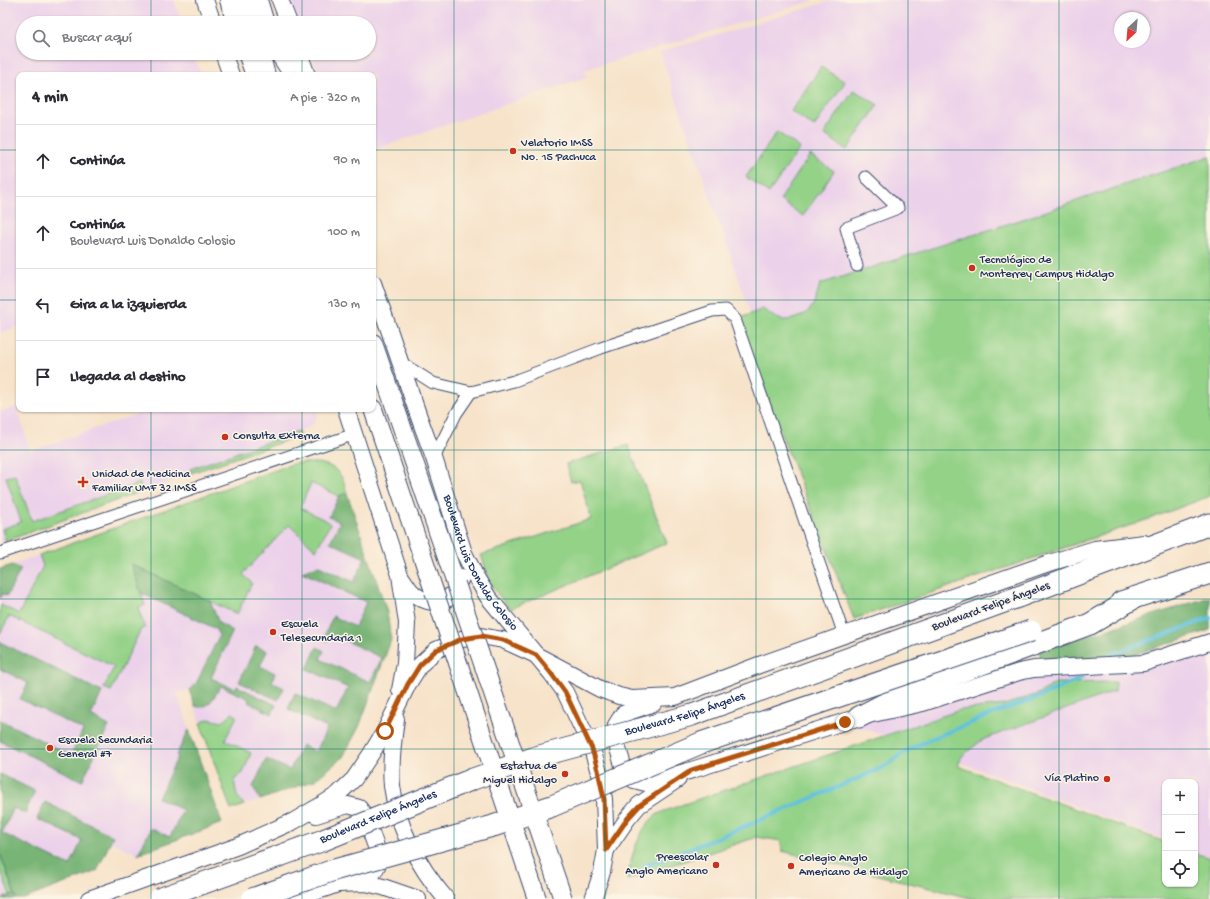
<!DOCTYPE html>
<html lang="es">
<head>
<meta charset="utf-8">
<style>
	body { margin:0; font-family:"Gochi Hand",sans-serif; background:#f7f7f7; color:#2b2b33 }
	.controls { position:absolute; right:12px; bottom:12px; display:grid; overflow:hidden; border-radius:8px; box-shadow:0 1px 3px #0004 }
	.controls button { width:36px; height:36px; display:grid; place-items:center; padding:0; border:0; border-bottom:1px solid #e1e1e2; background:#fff; color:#2b2b33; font:20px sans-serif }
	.compass { position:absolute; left:1114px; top:12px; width:36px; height:36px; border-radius:50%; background:#fff; box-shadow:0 1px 3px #0004; rotate:206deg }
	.stop { position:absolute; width:12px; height:12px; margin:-9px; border:3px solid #b45309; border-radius:50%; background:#fff }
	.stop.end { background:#b45309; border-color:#fff; box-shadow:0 1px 4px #0008 }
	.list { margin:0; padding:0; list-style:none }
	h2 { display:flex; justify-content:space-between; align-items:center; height:52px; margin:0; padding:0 16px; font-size:17px }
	h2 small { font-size:13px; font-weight:400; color:#7c7c81 }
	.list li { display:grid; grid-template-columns:26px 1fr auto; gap:12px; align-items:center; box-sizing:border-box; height:72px; padding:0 16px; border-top:1px solid #e1e1e2 }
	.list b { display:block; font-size:15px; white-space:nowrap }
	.list p { margin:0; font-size:13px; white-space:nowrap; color:#7c7c81 }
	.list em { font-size:13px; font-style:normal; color:#7c7c81 }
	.icon { flex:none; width:22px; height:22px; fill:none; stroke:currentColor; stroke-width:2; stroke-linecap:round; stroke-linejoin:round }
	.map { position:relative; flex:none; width:1210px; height:899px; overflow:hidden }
	.search { position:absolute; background:#fff; box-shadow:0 1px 3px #0004; left:16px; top:16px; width:360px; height:44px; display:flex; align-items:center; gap:10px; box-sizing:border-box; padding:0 14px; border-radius:22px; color:#7c7c81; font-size:15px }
	.panel { position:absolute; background:#fff; box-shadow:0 1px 3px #0004; left:16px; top:72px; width:360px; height:340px; border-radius:8px }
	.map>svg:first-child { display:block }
	.built { fill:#ecd1ea; fill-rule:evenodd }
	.green { fill:#94d288; stroke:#588073 }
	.forest { fill:#77b474; stroke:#497269 }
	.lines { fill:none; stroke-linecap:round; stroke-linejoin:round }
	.stream { stroke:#60c2de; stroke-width:4.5 }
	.street-casing { stroke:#3c4a6e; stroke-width:13 }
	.secondary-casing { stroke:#3c4a6e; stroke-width:18 }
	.primary-casing { stroke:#3c4a6e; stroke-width:20 }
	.highway-casing { stroke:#3c4a6e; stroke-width:23 }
	.street { stroke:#fff; stroke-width:11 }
	.secondary { stroke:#fff; stroke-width:16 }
	.primary { stroke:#fff; stroke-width:18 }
	.highway { stroke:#fff; stroke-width:21 }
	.primary-bridge-casing { stroke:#3c4a6e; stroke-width:20; stroke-linecap:butt }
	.highway-bridge-casing { stroke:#3c4a6e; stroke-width:23; stroke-linecap:butt }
	.primary-bridge { stroke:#fff; stroke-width:18 }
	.highway-bridge { stroke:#fff; stroke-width:21 }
	.route { stroke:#b45309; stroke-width:5 }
	.grid { fill:none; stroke:#0f766e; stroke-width:1; stroke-opacity:0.55 }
	.poi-dot { fill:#c8321e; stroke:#fcf5e5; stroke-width:1.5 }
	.labels { text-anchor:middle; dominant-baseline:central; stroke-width:3; stroke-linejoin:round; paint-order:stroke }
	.poi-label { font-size:12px; fill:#1b2f5e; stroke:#fcf5e5; text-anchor:start }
	.street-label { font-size:12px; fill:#1b2f5e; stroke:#fcf5e5 }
</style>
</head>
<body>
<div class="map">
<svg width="1210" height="899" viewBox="0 0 1210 899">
	<rect width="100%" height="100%" fill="#fcf5e5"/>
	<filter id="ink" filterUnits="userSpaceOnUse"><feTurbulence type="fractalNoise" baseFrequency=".025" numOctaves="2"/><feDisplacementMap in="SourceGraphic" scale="8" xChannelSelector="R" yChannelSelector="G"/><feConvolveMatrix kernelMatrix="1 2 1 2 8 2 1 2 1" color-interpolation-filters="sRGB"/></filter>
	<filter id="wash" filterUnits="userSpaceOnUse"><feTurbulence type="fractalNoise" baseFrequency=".012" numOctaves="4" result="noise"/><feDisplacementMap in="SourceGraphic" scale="16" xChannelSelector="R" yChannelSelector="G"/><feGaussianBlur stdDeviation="0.9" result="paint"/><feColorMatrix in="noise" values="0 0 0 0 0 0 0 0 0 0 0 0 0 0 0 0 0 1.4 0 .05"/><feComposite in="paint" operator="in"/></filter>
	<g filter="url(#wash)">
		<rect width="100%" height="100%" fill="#f7e3ca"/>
		<!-- built -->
		<g class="built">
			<polygon points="0,0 174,0 182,23 23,23 23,53 193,53 201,75 19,75 19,326 0,333"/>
			<polygon points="291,0 815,0 584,70 586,77 373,150 373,75 319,75 311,53 369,53 369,23 300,23"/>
			<path d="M834,0H1210V483L856,618L660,52ZM1120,18H1144V42H1120Z"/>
			<polygon points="17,407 30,451 153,409 317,409 318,415 315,421 310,427 291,434 239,457 0,543 0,412"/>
			<polygon points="295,463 323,463 334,469 341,475 387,612 391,640 359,727 343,757 315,780 231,810 189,690 177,693 222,823 138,854 111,842 97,871 24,899 0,899 0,569"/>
			<polygon points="1210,642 1210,857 1195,852 1195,782 1165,782 1165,840 995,775 845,722 1019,672 1144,663"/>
		</g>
		<!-- green -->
		<g class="green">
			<polygon points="821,67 845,82 814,127 791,111"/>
			<polygon points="854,90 878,105 847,150 824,134"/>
			<polygon points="777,132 800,148 769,193 746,177"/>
			<polygon points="810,155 834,171 803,216 780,200"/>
			<path d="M1210,156V496L1152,518L854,619L736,320L763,309C769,314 775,318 782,320C793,321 808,315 813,305C816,298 818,291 820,284L1026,218Z"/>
			<polygon points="299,431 299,436 191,473 190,469"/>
			<polygon points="628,445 667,543 510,609 492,587 481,555 591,519 580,480 571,482 566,464"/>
			<path d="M295,463C311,463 330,460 340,475C344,479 345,487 347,493L339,496L311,483L300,508L327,521L330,524L316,550L289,525L243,574L252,583L237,614L131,564L145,605L138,608L145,628L141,629L111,691L104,688L114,667L9,616L0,634V608L1,605L19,614L43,566L39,555Z"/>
			<polygon points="15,475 32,521 140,483 142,491 6,541 2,529 21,522 6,477"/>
			<path d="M1116,682L1115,691L982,740L962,756L958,766L1165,842V884H1195V853L1210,858V899H974L782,851L781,841L757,837L627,880C631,858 639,824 660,813C666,810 674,808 681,805L960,710L1004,705L1038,694L1056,683Z"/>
			<polygon points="232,713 237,716 225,740 251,753 243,773 234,780 237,796 244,805 231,810 200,723 209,719 222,722"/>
			<polygon points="0,853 16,899 13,895 10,895 0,869"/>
		</g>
		<!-- forest -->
		<g class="forest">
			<polygon points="347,493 387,612 391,640 359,727 343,757 315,780 260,800 253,787 266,759 290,770 302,745 316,752 327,728 288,709 295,693 336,712 348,688 307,669 317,647 324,651 320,659 370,682 382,658 331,634 328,641 323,639 333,616 355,627 366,602 302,572 317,566 319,566 354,582 365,558 330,542 340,522 329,517 339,496"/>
			<path d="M131,564L210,601L219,623L233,631L211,678L235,689L237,686L276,705L272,714L248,702L249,699L221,686C214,696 209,711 195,706L189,690L197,682L219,636L216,629L141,593Z"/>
			<polygon points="12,565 21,569 7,596 2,594 0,598 0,569"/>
			<polygon points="1210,597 1210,630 1120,659 1042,661 1039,651"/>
			<polygon points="0,642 102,692 91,716 109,726 82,781 0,741 0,720 71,755 83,730 20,699 28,683 0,669"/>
			<polygon points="256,646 267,651 260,666 275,673 272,682 284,688 278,700 239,682"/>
			<polygon points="189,730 222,823 138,854 151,828 170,837 183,810 158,798 178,756 176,755"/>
			<polygon points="0,774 35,791 25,813 14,808 2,833 70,866 82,840 37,819 45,802 113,836 97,871 24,899 0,899 13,894 16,898 0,853"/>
		</g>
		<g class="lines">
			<!-- stream -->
			<g class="stream">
				<polyline points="1110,655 1210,618"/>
				<polyline points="644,866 712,840 838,787 884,767 906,751 929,740 1002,710 1037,698 1082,678"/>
			</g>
		</g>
	</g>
	<g filter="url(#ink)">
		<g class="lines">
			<!-- street casing -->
			<g class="street-casing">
				<g id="street">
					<polyline points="857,266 846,228 898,208 866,177"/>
					<polyline points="400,362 433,383 471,392 514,381 601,348 712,311 726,310 735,319 844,635"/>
					<polyline points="434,458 456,414 471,392"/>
					<polyline points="0,553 355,434"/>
				</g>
			</g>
			<!-- secondary casing -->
			<g class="secondary-casing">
				<g id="secondary">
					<polyline points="205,0 213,23"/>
					<polyline points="243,0 251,23"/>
					<polyline points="280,0 289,23"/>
					<polyline points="223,53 231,75"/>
					<polyline points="261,53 267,75"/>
					<polyline points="299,53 307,75"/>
					<path id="s1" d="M373,283L419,417L434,458L464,553L476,577L488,597L551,673L565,692L592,749L598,769L604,799L606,850L602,872L593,899"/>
					<polyline points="346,409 400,575 407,623 405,663 400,690"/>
					<path d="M401,577C404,581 407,586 410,590C419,600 434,606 447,599C454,595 458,584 461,578"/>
					<polyline points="654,703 623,714 616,725 615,738 624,769 634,780 646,783 692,770 859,717 923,703 1019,672 1034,669 1144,663 1210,642"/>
					<path d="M396,719C393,741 390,764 392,786C398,830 418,866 446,899"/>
					<polyline points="316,815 348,805 359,808 365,816 379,855 378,864 373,873 360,878 338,884"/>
					<polyline points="606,850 628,818 639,805 678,779"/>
					<polyline points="89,899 238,846 294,821 318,807 337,795 354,779 371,754 385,731 408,684 420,665 436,650 462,639 481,636 503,640 536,655 600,689 619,696 632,699 675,697 759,665 1046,564 1095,549 1144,543"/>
					<polyline points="295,899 338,884 366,883 383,887 418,899"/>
				</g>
			</g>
			<!-- primary casing -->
			<g class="primary-casing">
				<g id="primary">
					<polyline points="229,0 236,23"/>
					<polyline points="258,0 265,23"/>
					<polyline points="247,53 255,75"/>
					<polyline points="279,53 293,75"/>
					<polyline points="373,343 456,584"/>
					<polyline points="373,409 434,591"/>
				</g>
			</g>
			<!-- highway casing -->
			<g class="highway-casing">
				<g id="highway">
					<polyline points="1018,597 1210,524"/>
					<polyline points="1121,602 1210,573"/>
					<polyline points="859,717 911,690 1090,624 1134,598"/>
				</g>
			</g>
			<!-- street -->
			<use href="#street" class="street"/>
			<!-- secondary -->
			<use href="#secondary" class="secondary"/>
			<!-- primary -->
			<use href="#primary" class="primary"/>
			<!-- highway -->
			<use href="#highway" class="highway"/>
			<!-- primary-bridge casing -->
			<g class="primary-bridge-casing">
				<g id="primary-bridge">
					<polyline points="456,584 563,899"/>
					<polyline points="434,591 537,899"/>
				</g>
			</g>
			<!-- highway-bridge casing -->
			<g class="highway-bridge-casing">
				<g id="highway-bridge">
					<path id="s2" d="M159,899L321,841L473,779L536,757L692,715L1018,597"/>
					<polyline points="252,899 334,870 493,826 552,806 701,743 1031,631"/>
				</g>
			</g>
			<!-- primary-bridge -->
			<use href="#primary-bridge" class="primary-bridge"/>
			<!-- highway-bridge -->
			<use href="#highway-bridge" class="highway-bridge"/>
		</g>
	</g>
	<g class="lines" filter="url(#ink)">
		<!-- route -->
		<polyline class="route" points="385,731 408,684 420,665 436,650 462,639 481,636 503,640 536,655 551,673 565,692 592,749 598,770 604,799 606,850 628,818 640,805 692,770 845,722"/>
	</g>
	<!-- grid -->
	<path class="grid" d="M151,0V23M302,0V23M454,0V899M605,0V899M756,0V899M908,0V899M1059,0V899M151,53V75M302,53V75M0,150H19M373,150H1210M0,300H19M373,300H1210M151,409V899M302,409V899M0,450H1210M0,599H1210M0,749H1210"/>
	<!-- markers -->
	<g class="poi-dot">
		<circle cx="513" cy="151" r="4"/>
		<circle cx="972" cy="268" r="4"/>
		<circle cx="225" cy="437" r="4"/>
		<path d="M81 476h4v4h4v4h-4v4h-4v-4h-4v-4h4z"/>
		<circle cx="273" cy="632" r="4"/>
		<circle cx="50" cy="748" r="4"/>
		<circle cx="565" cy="774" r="4"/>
		<circle cx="1107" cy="779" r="4"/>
		<circle cx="716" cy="865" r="4"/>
		<circle cx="791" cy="866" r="4"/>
	</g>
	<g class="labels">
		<!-- poi labels -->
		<g class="poi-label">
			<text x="521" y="144">Velatorio IMSS<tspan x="521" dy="14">No. 15 Pachuca</tspan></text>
			<text x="980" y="261">Tecnológico de<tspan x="980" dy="14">Monterrey Campus Hidalgo</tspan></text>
			<text x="233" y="437">Consulta Externa</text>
			<text x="92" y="475">Unidad de Medicina<tspan x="92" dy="14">Familiar UMF 32 IMSS</tspan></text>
			<text x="281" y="625">Escuela<tspan x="281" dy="14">Telesecundaria 1</tspan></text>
			<text x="58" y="741">Escuela Secundaria<tspan x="58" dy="14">General #7</tspan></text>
			<text x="557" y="767" text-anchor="end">Estatua de<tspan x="557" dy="14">Miguel Hidalgo</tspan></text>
			<text x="1099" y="779" text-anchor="end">Vía Platino</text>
			<text x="708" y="858" text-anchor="end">Preescolar<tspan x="708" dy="14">Anglo Americano</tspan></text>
			<text x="799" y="859">Colegio Anglo<tspan x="799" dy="14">Americano de Hidalgo</tspan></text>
		</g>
		<!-- street labels -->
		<g class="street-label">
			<text stroke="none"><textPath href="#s1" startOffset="301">Boulevard Luis Donaldo Colosio</textPath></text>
			<text transform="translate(991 607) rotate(-20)">Boulevard Felipe Ángeles</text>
			<text stroke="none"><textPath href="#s2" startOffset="558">Boulevard Felipe Ángeles</textPath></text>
			<text stroke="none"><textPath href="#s2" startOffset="234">Boulevard Felipe Ángeles</textPath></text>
		</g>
	</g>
</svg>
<div class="controls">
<button>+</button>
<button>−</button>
<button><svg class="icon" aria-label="locate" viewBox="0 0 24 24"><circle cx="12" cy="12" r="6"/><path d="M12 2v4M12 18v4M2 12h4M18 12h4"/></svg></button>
</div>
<svg class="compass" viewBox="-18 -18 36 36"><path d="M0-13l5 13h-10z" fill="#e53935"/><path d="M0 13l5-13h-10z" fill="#7c7c81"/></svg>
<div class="stop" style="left:385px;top:731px"></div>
<div class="stop end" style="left:845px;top:722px"></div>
<div class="search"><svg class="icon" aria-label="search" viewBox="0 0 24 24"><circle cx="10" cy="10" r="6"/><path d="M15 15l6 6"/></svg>Buscar aquí</div>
<section class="panel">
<h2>4 min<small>A pie · 320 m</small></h2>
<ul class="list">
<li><svg class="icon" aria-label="ahead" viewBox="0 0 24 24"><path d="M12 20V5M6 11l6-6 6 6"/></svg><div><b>Continúa</b></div><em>90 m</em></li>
<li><svg class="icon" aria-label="ahead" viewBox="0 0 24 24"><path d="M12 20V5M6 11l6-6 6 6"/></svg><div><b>Continúa</b><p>Boulevard Luis Donaldo Colosio</p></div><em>100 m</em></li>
<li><svg class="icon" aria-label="left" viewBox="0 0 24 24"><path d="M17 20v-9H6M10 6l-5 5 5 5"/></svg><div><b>Gira a la izquierda</b></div><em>130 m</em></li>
<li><svg class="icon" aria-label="arrive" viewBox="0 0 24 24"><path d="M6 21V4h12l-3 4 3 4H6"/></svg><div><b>Llegada al destino</b></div></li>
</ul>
</section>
</div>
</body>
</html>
